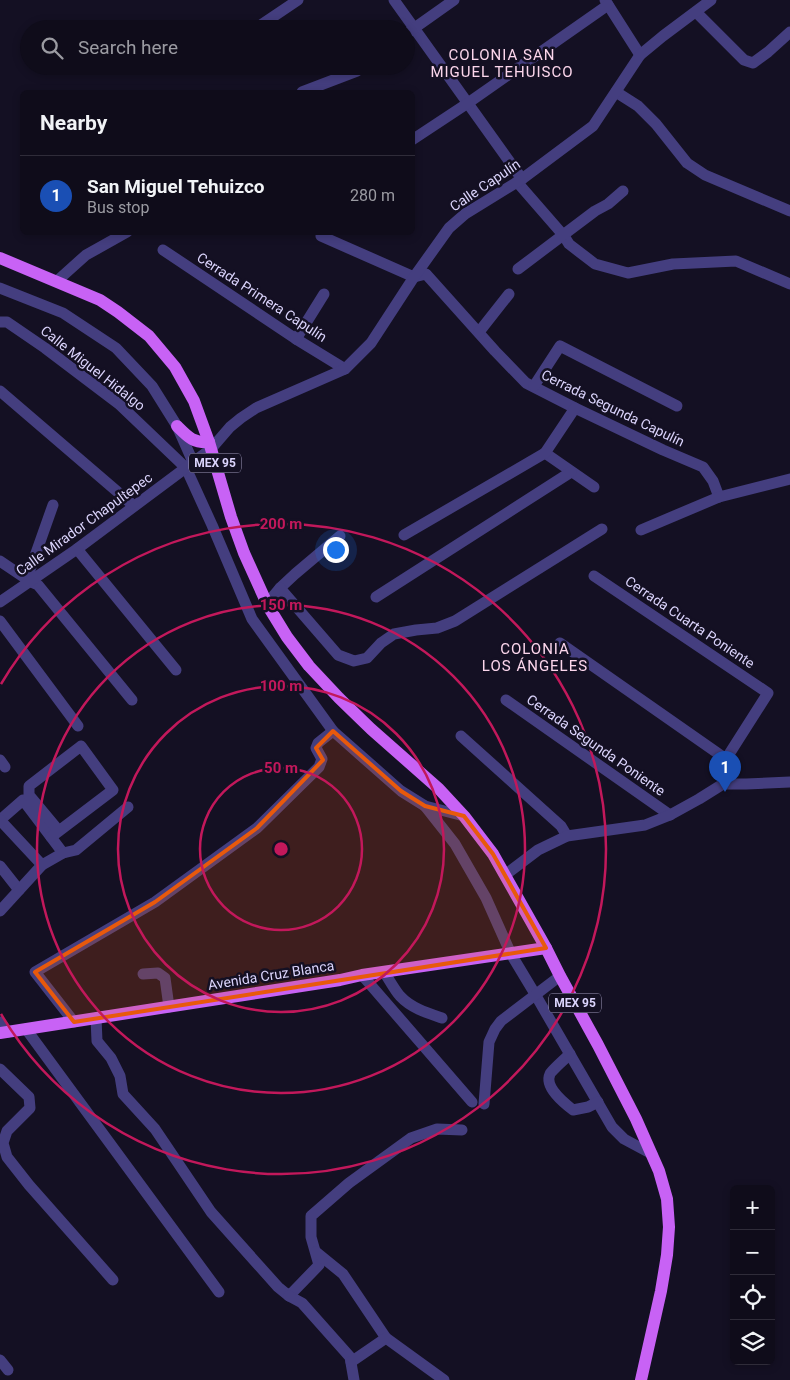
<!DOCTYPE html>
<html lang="en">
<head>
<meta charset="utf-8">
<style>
	body { margin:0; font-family:Roboto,sans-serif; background:#1d1a27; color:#f1f3f6 }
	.controls { position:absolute; right:15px; bottom:15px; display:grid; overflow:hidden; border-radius:8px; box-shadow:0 2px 8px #0003 }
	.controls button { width:45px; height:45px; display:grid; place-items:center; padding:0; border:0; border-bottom:1px solid #2f2c39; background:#0f0c1a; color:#f1f3f6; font:25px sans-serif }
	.you { position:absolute; left:335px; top:549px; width:18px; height:18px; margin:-12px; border:4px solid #fff; border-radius:50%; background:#1a73e8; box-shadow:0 0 0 8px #1a73e833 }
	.badge { display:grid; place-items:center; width:32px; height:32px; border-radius:50%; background:#0fc8ed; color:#fff; font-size:16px; font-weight:700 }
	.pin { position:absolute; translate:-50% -41px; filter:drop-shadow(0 1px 2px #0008) }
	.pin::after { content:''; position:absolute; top:26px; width:18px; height:15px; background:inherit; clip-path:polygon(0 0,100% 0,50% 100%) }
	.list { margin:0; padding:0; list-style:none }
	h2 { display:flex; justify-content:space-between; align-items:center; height:65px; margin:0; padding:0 20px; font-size:21px }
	h2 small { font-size:16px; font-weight:400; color:#9b9ba2 }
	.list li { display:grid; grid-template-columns:32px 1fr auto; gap:15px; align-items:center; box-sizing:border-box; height:80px; padding:0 20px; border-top:1px solid #2f2c39 }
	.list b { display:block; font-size:19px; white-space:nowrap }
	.list p { margin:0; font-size:16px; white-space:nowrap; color:#9b9ba2 }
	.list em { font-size:16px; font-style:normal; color:#9b9ba2 }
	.icon { flex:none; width:28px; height:28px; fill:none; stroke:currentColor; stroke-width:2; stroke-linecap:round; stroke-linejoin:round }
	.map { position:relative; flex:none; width:790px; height:1380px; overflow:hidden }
	.search { position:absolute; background:#0f0c1a; box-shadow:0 2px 8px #0003; left:20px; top:20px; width:395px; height:55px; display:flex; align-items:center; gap:12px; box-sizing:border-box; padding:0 18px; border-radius:28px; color:#9b9ba2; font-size:19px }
	.panel { position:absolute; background:#0f0c1a; box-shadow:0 2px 8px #0003; left:20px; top:90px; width:395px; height:145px; border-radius:8px }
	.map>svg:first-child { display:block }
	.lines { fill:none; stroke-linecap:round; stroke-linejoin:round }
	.minor { stroke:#443e7f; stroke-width:11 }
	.major { stroke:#c862f5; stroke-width:12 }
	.marked { fill:#e8590c; fill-opacity:0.2; stroke:#e8590c; stroke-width:4; stroke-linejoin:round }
	.ring { fill:none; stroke:#c2185b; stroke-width:2.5 }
	.labels { text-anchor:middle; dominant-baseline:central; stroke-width:5; stroke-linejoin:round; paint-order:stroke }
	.shield { fill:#141023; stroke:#9f99bb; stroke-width:1 }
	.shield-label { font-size:12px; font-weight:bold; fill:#dbd4fc }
	.street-label { font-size:14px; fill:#dbd4fc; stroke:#141023 }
	.neighbourhood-label { font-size:15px; letter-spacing:1px; fill:#fcd6ec; stroke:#141023 }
	.centre { fill:#c2185b; stroke:#141023; stroke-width:2.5 }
	.ring-label { font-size:15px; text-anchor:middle; font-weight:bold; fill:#c2185b; stroke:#141023; stroke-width:5; stroke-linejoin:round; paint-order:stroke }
</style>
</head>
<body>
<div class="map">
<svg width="790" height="1380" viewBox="0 0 790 1380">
	<rect width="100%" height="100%" fill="#141023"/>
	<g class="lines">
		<!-- minor -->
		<g class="minor">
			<polyline points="394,0 522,179"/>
			<polyline points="605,0 640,55"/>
			<polyline points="696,12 744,60 753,63 768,52 790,32"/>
			<polyline points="255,29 298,0"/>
			<polyline points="406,34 454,0"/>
			<polyline points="302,92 357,71 363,66"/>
			<polyline points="616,92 638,106 656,124 687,163 705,175 790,211"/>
			<polyline points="412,140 468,103 608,5"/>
			<polyline points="517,182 564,236 569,244 595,264 628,273 673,264 736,261 790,284"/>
			<polyline points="321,236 414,277 426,274 495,351 526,383 575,408 663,450 703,467 713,481 719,497"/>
			<polyline points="163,250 296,339 345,369"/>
			<polyline points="518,269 595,211 608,204 623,191"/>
			<polyline points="57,281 86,255 127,232"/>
			<polyline points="0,288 63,313 116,348 152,386 177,426 193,462"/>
			<polyline points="0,322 7,322 45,348 119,404 186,468 212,525 252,619 333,731 401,791 425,806 464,816"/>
			<polyline points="479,332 509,294"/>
			<polyline points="296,339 324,294"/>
			<polyline points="534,386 560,346 677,406"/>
			<polyline points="0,391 134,506"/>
			<polyline points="545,453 594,487"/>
			<polyline points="641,530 719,497 790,479"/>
			<polyline points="404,535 545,453 575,408"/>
			<polyline points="77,549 176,670"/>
			<polyline points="0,561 31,582 38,585 132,700"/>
			<polyline points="594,576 768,693 726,759 723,784"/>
			<polyline points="25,578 30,570 53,505"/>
			<polyline points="280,588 295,574 340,536"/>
			<polyline points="376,597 571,472"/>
			<polyline points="0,602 77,549 211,449 230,427 241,418 256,408 345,369 371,343 414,277 449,228 465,214 522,179 593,126 640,55 663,36 711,0"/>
			<polyline points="268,606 270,600 280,588 338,655 354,661 367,658 381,643 394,634 416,630 437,628 455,621 602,529"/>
			<polyline points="0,621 78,726"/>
			<polyline points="560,643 726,759"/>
			<polyline points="506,700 670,815"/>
			<polyline points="461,736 561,826 567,836"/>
			<polyline points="0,760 5,767"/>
			<polyline points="723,784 746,784 790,782"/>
			<polyline points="425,806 455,844 486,898 511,954 535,994 612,1127 624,1139 652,1154"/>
			<polyline points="0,820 23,800 63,853"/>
			<polyline points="0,820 42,865"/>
			<polyline points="51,837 59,831 113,790 81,746 29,786 29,795 59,831"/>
			<polyline points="0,866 19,890"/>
			<polyline points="505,875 538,850 567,836 645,825 670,815 699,799 723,784"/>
			<polyline points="0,911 42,865 63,853 76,850 128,807"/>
			<path d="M384,972C389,979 394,989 400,996C411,1008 427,1013 442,1018"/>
			<polyline points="143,974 158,973 165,978 169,1007"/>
			<polyline points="362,975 472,1102"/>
			<polyline points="96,1018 97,1041 111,1058 120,1076 123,1094 155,1129 211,1212 278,1287 289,1296 319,1265 311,1237 311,1216 349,1183 411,1138 437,1129 462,1130"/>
			<polyline points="0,1022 8,1032"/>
			<polyline points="74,1022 35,972 155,902 257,828 319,767 322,759 316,748 318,743 333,731"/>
			<polyline points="26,1029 219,1292"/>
			<path d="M570,1054C566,1058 552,1070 550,1074C544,1087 564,1103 573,1110L588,1107L598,1102"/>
			<polyline points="0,1069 29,1097 30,1108 7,1131 3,1143 7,1157 29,1185 113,1280"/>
			<polyline points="484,1104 489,1042 495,1029 501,1021 560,976"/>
			<polyline points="316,1252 343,1274 386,1338 444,1380"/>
			<polyline points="289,1296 302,1303 350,1357 354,1380"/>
			<polyline points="0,1360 8,1370"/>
			<polyline points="351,1362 386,1338"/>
		</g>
		<!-- major -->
		<g class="major">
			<polyline points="0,258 100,300 118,312 149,336 175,367 194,401 209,442 231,517 244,553 268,606 287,637 309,666 339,698 371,729 439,789 464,816 493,854 546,948 560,976 598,1045 636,1119 659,1171 667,1199 669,1227 667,1255 661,1291 641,1380"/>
			<path d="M177,426C188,437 193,443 209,442"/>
			<polyline points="0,1033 340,980 362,975 546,948"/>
		</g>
	</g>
	<!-- marked area -->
	<path class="marked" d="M333,731L401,791L425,806L464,816L493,854L546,948L74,1022L35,972L155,902L257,828L323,760L316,748Z"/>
	<!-- distance rings -->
	<g class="ring">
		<circle cx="281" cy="849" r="81"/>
		<circle cx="281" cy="849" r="163"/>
		<circle cx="281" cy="849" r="244"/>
		<path d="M1 684A325 325 0 1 1 1 1014"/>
	</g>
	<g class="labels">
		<!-- shield labels -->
		<g class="shield">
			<rect x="189" y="453.5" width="52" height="19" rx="4"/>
			<rect x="549" y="993.5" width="52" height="19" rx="4"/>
		</g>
		<g class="shield-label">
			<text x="215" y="463">MEX 95</text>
			<text x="575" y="1003">MEX 95</text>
		</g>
		<!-- street labels -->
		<g class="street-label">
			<text transform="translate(485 185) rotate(-34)">Calle Capulín</text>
			<text transform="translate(262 297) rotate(33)">Cerrada Primera Capulín</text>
			<text transform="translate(93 368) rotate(38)">Calle Miguel Hidalgo</text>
			<text transform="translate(613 408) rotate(26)">Cerrada Segunda Capulín</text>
			<text transform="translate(84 524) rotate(-36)">Calle Mirador Chapultepec</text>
			<text transform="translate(690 622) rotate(34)">Cerrada Cuarta Poniente</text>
			<text transform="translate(596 745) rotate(35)">Cerrada Segunda Poniente</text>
			<text transform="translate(271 975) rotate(-9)">Avenida Cruz Blanca</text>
		</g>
		<!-- neighbourhood labels -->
		<g class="neighbourhood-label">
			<text x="502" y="55">COLONIA SAN<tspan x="502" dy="17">MIGUEL TEHUISCO</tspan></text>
			<text x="535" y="649">COLONIA<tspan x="535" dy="17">LOS ÁNGELES</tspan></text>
		</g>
	</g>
	<circle cx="281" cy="849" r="8" class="centre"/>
	<g class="ring-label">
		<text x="281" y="529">200 m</text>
		<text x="281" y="610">150 m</text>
		<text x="281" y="691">100 m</text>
		<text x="281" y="773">50 m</text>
	</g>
</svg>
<div class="controls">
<button>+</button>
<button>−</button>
<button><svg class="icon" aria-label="locate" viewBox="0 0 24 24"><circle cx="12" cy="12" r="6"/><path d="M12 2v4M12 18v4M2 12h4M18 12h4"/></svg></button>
<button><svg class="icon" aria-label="layers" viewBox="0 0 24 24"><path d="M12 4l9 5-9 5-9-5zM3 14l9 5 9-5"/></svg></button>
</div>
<div class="you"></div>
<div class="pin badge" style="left:725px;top:792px;background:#1a4fb4">1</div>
<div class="search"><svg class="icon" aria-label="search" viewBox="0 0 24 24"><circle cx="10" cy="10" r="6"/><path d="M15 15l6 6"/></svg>Search here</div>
<section class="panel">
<h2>Nearby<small></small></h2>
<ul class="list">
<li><span class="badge" style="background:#1a4fb4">1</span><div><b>San Miguel Tehuizco</b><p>Bus stop</p></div><em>280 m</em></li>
</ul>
</section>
</div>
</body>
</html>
